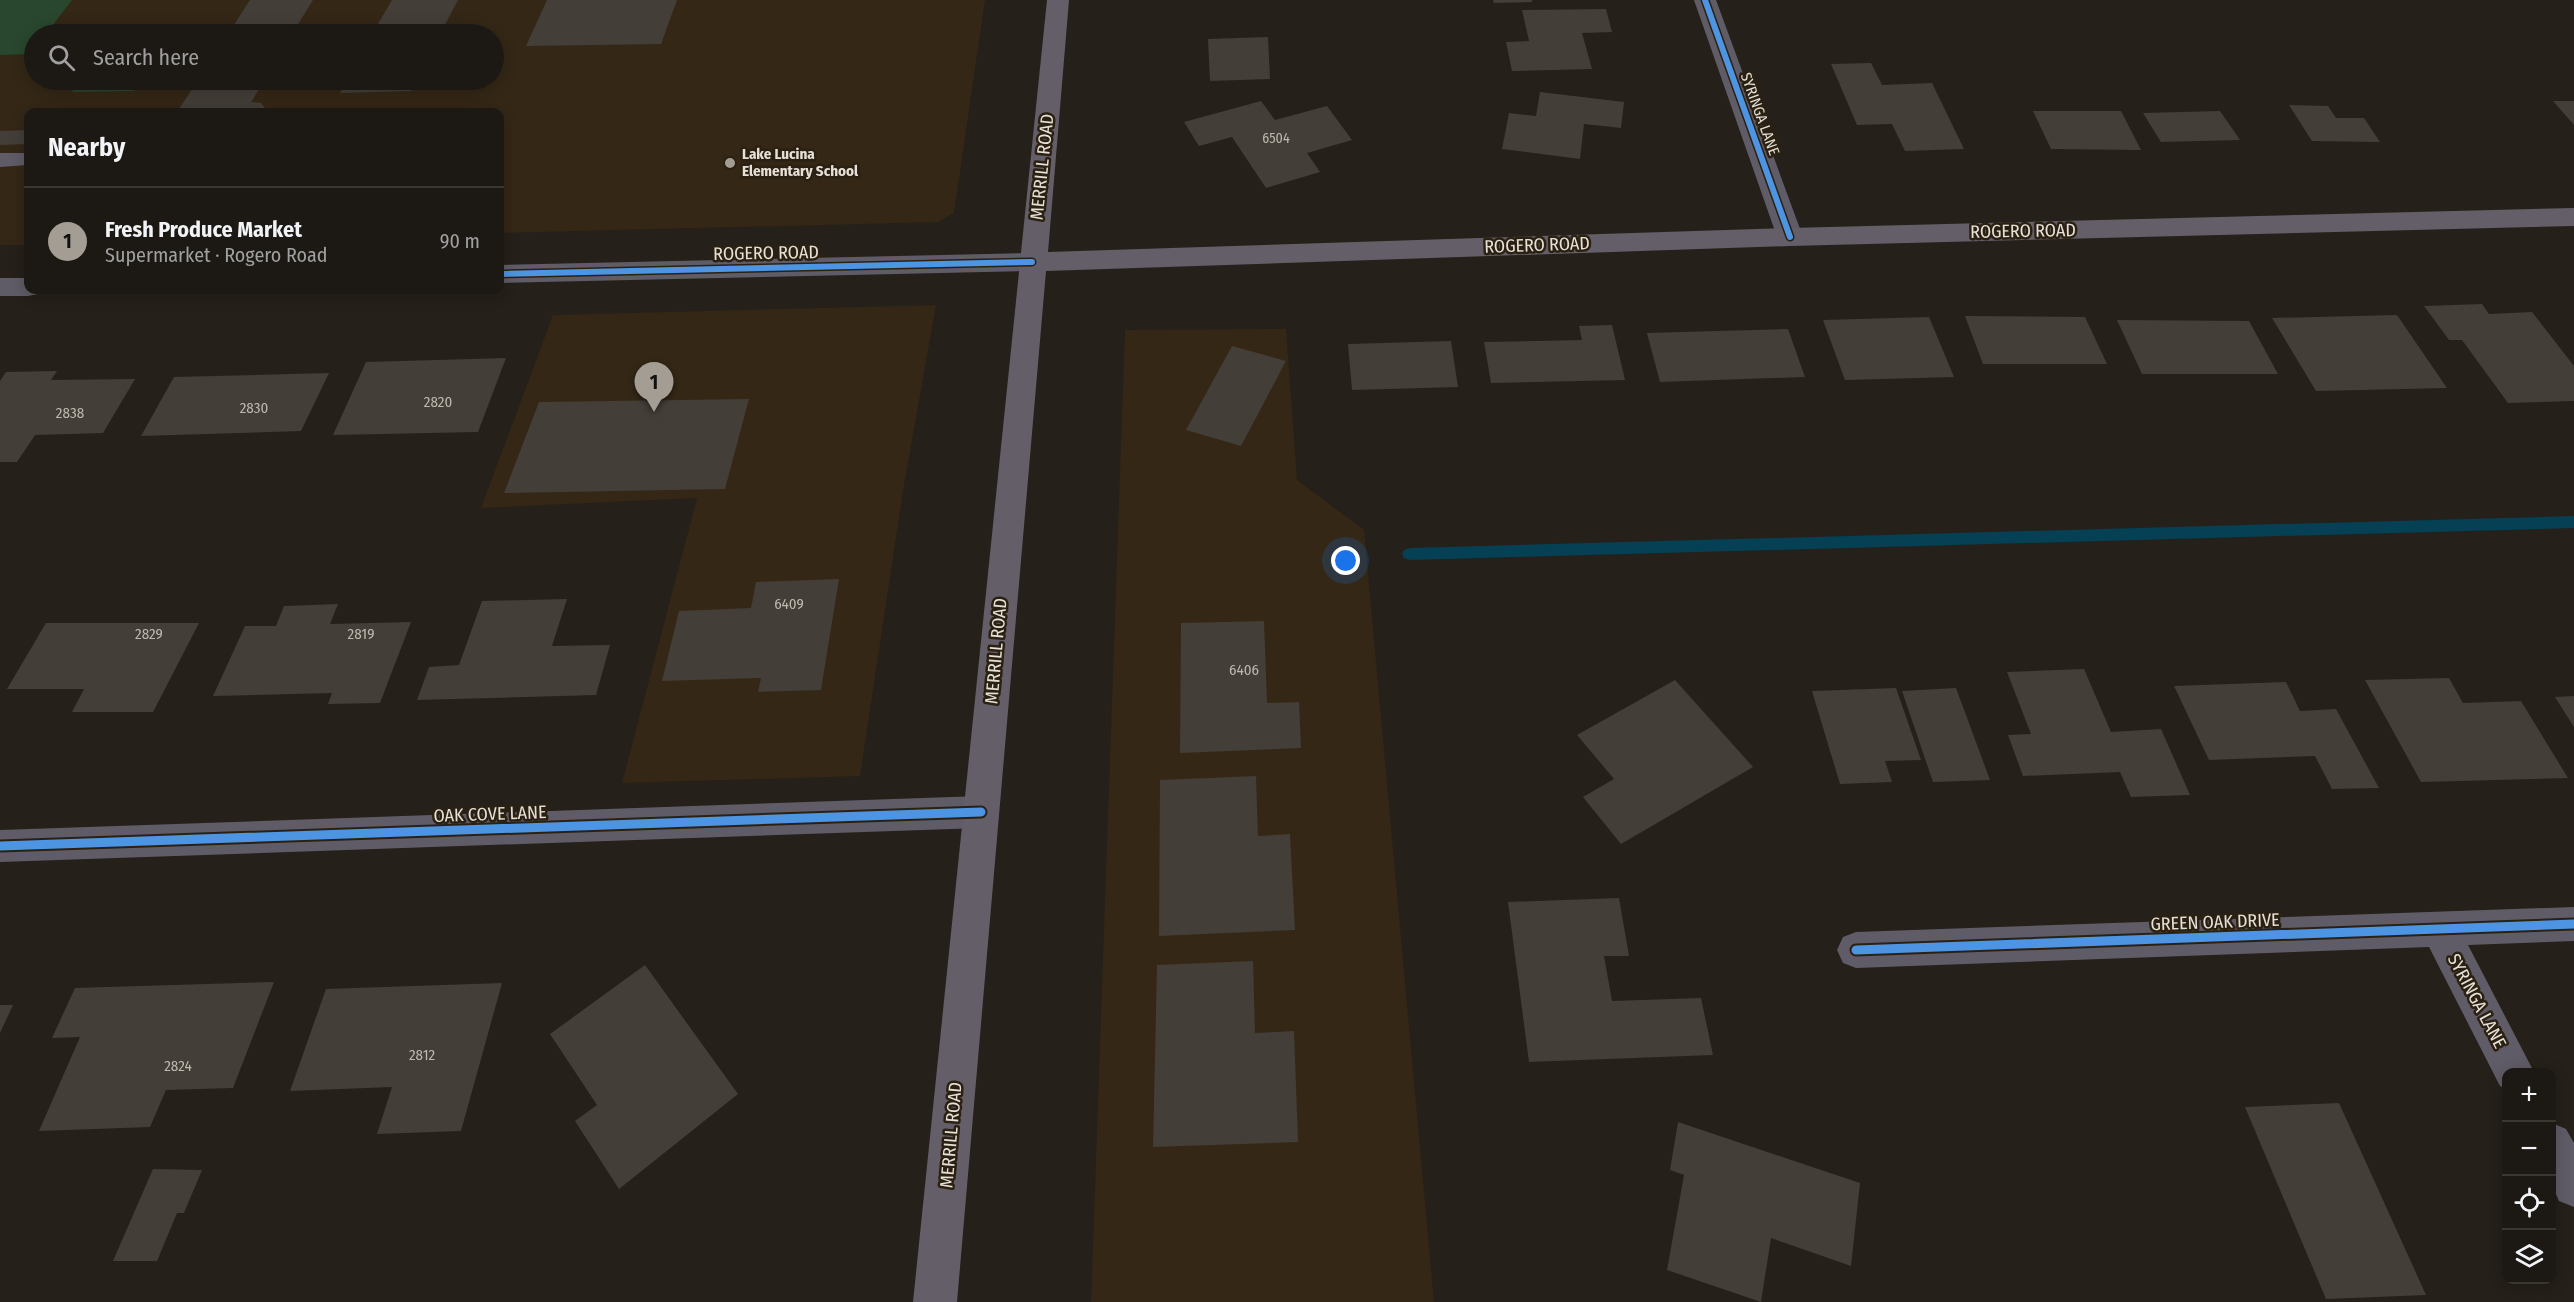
<!DOCTYPE html>
<html lang="en">
<head>
<meta charset="utf-8">
<style>
	body { margin:0; font-family:"Fira Sans Condensed",sans-serif; background:#25211c; color:#f1f3f6 }
	.controls { position:absolute; right:18px; bottom:18px; display:grid; overflow:hidden; border-radius:12px; box-shadow:0 3px 15px #0003 }
	.controls button { width:54px; height:54px; display:grid; place-items:center; padding:0; border:0; border-bottom:2px solid #3a3733; background:#1c1813; color:#f1f3f6; font:30px sans-serif }
	.you { position:absolute; left:1346px; top:561px; width:21px; height:21px; margin:-15px; border:4px solid #fff; border-radius:50%; background:#1a73e8; box-shadow:0 0 0 9px #1a73e833 }
	.badge { display:grid; place-items:center; width:39px; height:39px; border-radius:50%; background:#a39d94; color:#111; font-size:20px; font-weight:700 }
	.pin { position:absolute; translate:-50% -50px; filter:drop-shadow(0 2px 3px #0008) }
	.pin::after { content:''; position:absolute; top:32px; width:21px; height:18px; background:inherit; clip-path:polygon(0 0,100% 0,50% 100%) }
	.list { margin:0; padding:0; list-style:none }
	h2 { display:flex; justify-content:space-between; align-items:center; height:78px; margin:0; padding:0 24px; font-size:26px }
	h2 small { font-size:20px; font-weight:400; color:#a0a0a0 }
	.list li { display:grid; grid-template-columns:39px 1fr auto; gap:18px; align-items:center; box-sizing:border-box; height:108px; padding:0 24px; border-top:2px solid #3a3733 }
	.list b { display:block; font-size:22px; white-space:nowrap }
	.list p { margin:0; font-size:20px; white-space:nowrap; color:#a0a0a0 }
	.list em { font-size:20px; font-style:normal; color:#a0a0a0 }
	.icon { flex:none; width:33px; height:33px; fill:none; stroke:currentColor; stroke-width:2; stroke-linecap:round; stroke-linejoin:round }
	.map { position:relative; flex:none; width:2574px; height:1302px; overflow:hidden }
	.search { position:absolute; background:#1c1813; box-shadow:0 3px 15px #0003; left:24px; top:24px; width:480px; height:66px; display:flex; align-items:center; gap:15px; box-sizing:border-box; padding:0 21px; border-radius:33px; color:#a0a0a0; font-size:22px }
	.panel { position:absolute; background:#1c1813; box-shadow:0 3px 15px #0003; left:24px; top:108px; width:480px; height:186px; border-radius:12px }
	.map>svg:first-child { display:block }
	.built { fill:#342716; fill-rule:evenodd }
	.green { fill:#29472e }
	.lines { fill:none; stroke-linecap:round; stroke-linejoin:round }
	.stream { fill:#054055; fill-rule:evenodd }
	.building { fill:#433e38 }
	.service { fill:#605c67; fill-rule:evenodd }
	.minor { fill:#605c67; fill-rule:evenodd }
	.tertiary { fill:#605c67; fill-rule:evenodd }
	.secondary { fill:#645e68; fill-rule:evenodd }
	.cycleway-far1-casing { stroke:#2b2113; stroke-width:9 }
	.cycleway-casing { stroke:#2b2113; stroke-width:13 }
	.cycleway-far1 { stroke:#4d94e3; stroke-width:6 }
	.cycleway { stroke:#4d94e3; stroke-width:9 }
	.poi-dot { fill:#a39d94; stroke:#2b2113; stroke-width:2 }
	.labels { text-anchor:middle; dominant-baseline:central; stroke-width:5; stroke-linejoin:round; paint-order:stroke }
	.far-number-label { font-size:14px; fill:#beb8af }
	.far-street-label { font-size:15px; fill:#e7e0d7; stroke:#2b2113 }
	.far-poi-label { font-size:15px; font-weight:bold; fill:#e7e0d7; stroke:#2b2113; text-anchor:start }
	.number-label { font-size:15px; fill:#beb8af }
	.street-label { font-size:18px; fill:#e7e0d7; stroke:#2b2113 }
</style>
</head>
<body>
<div class="map">
<svg width="2574" height="1302" viewBox="0 0 2574 1302">
	<rect width="100%" height="100%" fill="#252019"/>
	<!-- built -->
	<g class="built">
		<path d="M0,0H985L954,213L938,222L500,233V112H28V245H0ZM34,34H494V80H34Z"/>
		<polygon points="936,305 903,491 860,776 622,783 697,498 481,508 553,315"/>
		<polygon points="1286,329 1297,480 1364,530 1434,1302 1091,1302 1125,330"/>
	</g>
	<!-- green -->
	<g class="green">
		<polygon points="0,0 72,0 46,34 34,34 34,49 30,54 0,55"/>
		<polygon points="82,80 142,80 134,91 72,92"/>
	</g>
	<g class="lines">
		<!-- stream -->
		<polygon class="stream" points="2574,516 2574,528 1410,560 1404,558 1402,554 1404,550 1410,548"/>
	</g>
	<!-- building -->
	<g class="building">
		<polygon points="250,0 313,0 292,34 228,34"/>
		<polygon points="392,0 458,0 440,34 372,34"/>
		<polygon points="547,0 677,0 661,44 526,46"/>
		<polygon points="1493,0 1532,0 1532,2 1494,3"/>
		<polygon points="1606,9 1612,32 1582,33 1592,69 1512,71 1506,42 1529,41 1522,10"/>
		<polygon points="1268,37 1270,79 1210,81 1208,39"/>
		<polygon points="1871,63 1882,85 1932,83 1964,149 1905,151 1892,124 1857,125 1831,64"/>
		<polygon points="198,80 265,80 251,102 261,103 268,112 177,112"/>
		<polygon points="347,80 417,80 411,91 340,93"/>
		<polygon points="1540,92 1624,102 1621,128 1584,124 1580,159 1502,149 1509,113 1536,116"/>
		<polygon points="1261,101 1275,120 1327,106 1352,140 1307,153 1320,172 1266,188 1232,137 1199,146 1184,122"/>
		<polygon points="2553,101 2574,101 2574,125"/>
		<polygon points="2289,105 2328,106 2336,118 2364,118 2380,142 2312,141"/>
		<polygon points="2033,111 2121,111 2141,150 2051,149"/>
		<polygon points="2220,111 2240,140 2161,142 2143,113"/>
		<polygon points="28,130 28,144 0,145 0,131"/>
		<polygon points="2482,304 2489,314 2532,312 2574,366 2574,401 2508,403 2462,340 2449,340 2424,306"/>
		<polygon points="2397,315 2447,388 2316,391 2272,318"/>
		<polygon points="1965,316 2085,317 2107,364 1983,364"/>
		<polygon points="1929,317 1954,377 1845,380 1823,320"/>
		<polygon points="2117,320 2249,321 2278,374 2142,374"/>
		<polygon points="1612,325 1625,380 1491,383 1484,342 1582,340 1579,326"/>
		<polygon points="1788,329 1805,377 1660,382 1647,333"/>
		<polygon points="1451,341 1458,387 1352,390 1348,344"/>
		<polygon points="1232,346 1286,361 1241,446 1186,430"/>
		<polygon points="506,358 478,432 333,435 366,362"/>
		<polygon points="57,371 51,380 135,379 103,433 35,435 17,462 0,462 0,381 6,372"/>
		<polygon points="329,373 301,431 141,436 174,377"/>
		<polygon points="749,399 725,489 504,493 539,402"/>
		<polygon points="839,579 821,690 758,692 761,678 662,681 679,611 751,608 756,582"/>
		<polygon points="567,599 552,646 610,645 596,695 417,700 429,667 459,665 482,601"/>
		<polygon points="338,604 330,624 411,622 380,703 328,704 332,693 213,696 245,626 276,626 284,606"/>
		<polygon points="1264,621 1267,703 1299,702 1301,748 1180,753 1181,623"/>
		<polygon points="46,623 199,623 153,712 72,712 84,689 7,689"/>
		<polygon points="2084,669 2111,732 2161,729 2190,795 2131,797 2120,772 2023,776 2008,735 2031,734 2007,672"/>
		<polygon points="2449,678 2463,703 2521,701 2568,778 2421,782 2365,680"/>
		<polygon points="1675,680 1753,767 1621,844 1583,797 1614,779 1577,735"/>
		<polygon points="2286,682 2300,711 2336,709 2379,788 2332,789 2315,756 2209,760 2174,686"/>
		<polygon points="1896,688 1921,760 1885,761 1892,782 1840,784 1812,691"/>
		<polygon points="1956,688 1990,780 1933,782 1902,691"/>
		<polygon points="2574,696 2574,727 2555,697"/>
		<polygon points="1256,776 1258,836 1290,834 1295,930 1159,936 1160,780"/>
		<polygon points="1619,898 1629,956 1604,956 1612,1001 1701,998 1713,1055 1529,1062 1508,902"/>
		<polygon points="1253,961 1255,1033 1294,1031 1298,1142 1153,1147 1157,965"/>
		<polygon points="645,965 738,1094 619,1189 575,1121 597,1105 550,1034"/>
		<polygon points="274,982 233,1088 166,1090 150,1127 39,1131 80,1037 52,1038 75,988"/>
		<polygon points="502,983 461,1131 377,1134 392,1087 290,1091 326,989"/>
		<polygon points="0,1005 13,1005 0,1033"/>
		<polygon points="2339,1103 2426,1295 2326,1299 2245,1107"/>
		<polygon points="1678,1122 1860,1183 1851,1266 1771,1238 1761,1302 1667,1270 1684,1175 1670,1170"/>
		<polygon points="153,1169 202,1170 184,1213 177,1213 157,1261 113,1261"/>
	</g>
	<g class="lines">
		<!-- service -->
		<polygon class="service" points="0,153 28,153 28,165 0,167"/>
		<!-- minor -->
		<g class="minor">
			<polygon points="1694,0 1716,0 1803,237 1799,243 1790,246 1781,243 1777,237"/>
			<polygon points="981,796 994,801 999,812 994,823 981,828 0,862 0,830"/>
			<polygon points="2574,907 2574,941 2468,945 2534,1072 2506,1072 2506,1089 2500,1086 2429,947 1856,968 1843,963 1837,950 1843,937 1856,932"/>
			<polygon points="2552,1123 2566,1129 2574,1143 2574,1207 2559,1201 2552,1185"/>
		</g>
		<!-- tertiary -->
		<g class="tertiary">
			<polygon points="1032,253 1041,256 1045,262 1041,268 1032,271 500,283 500,265"/>
			<polygon points="0,278 28,278 28,290 40,290 38,294 28,296 0,296"/>
		</g>
		<!-- secondary -->
		<polygon class="secondary" points="1047,0 1069,0 1048,252 1790,228 2574,208 2574,226 1790,246 1046,271 957,1302 913,1302"/>
		<!-- cycleway-far1 casing -->
		<g class="cycleway-far1-casing">
			<g id="cycleway-far1">
				<polyline points="1705,0 1790,237"/>
				<polyline points="500,274 1032,262"/>
			</g>
		</g>
		<!-- cycleway casing -->
		<g class="cycleway-casing">
			<g id="cycleway">
				<polyline points="0,846 981,812"/>
				<polyline points="1856,950 2574,924"/>
			</g>
		</g>
		<!-- cycleway-far1 -->
		<use href="#cycleway-far1" class="cycleway-far1"/>
		<!-- cycleway -->
		<use href="#cycleway" class="cycleway"/>
	</g>
	<!-- markers -->
	<circle class="poi-dot" cx="730" cy="163" r="6"/>
	<g class="labels">
		<!-- far-number labels -->
		<g class="far-number-label">
			<text x="1276" y="138">6504</text>
		</g>
		<!-- far-street labels -->
		<g class="far-street-label">
			<text transform="translate(1760 114) rotate(70)">SYRINGA LANE</text>
		</g>
		<!-- far-poi labels -->
		<g class="far-poi-label">
			<text x="742" y="154">Lake Lucina<tspan x="742" dy="17">Elementary School</tspan></text>
		</g>
		<!-- number labels -->
		<g class="number-label">
			<text x="438" y="402">2820</text>
			<text x="254" y="408">2830</text>
			<text x="70" y="413">2838</text>
			<text x="789" y="604">6409</text>
			<text x="149" y="634">2829</text>
			<text x="361" y="634">2819</text>
			<text x="1244" y="670">6406</text>
			<text x="422" y="1055">2812</text>
			<text x="178" y="1066">2824</text>
		</g>
		<!-- street labels -->
		<g class="street-label">
			<text transform="translate(1042 167) rotate(-84)">MERRILL ROAD</text>
			<text transform="translate(2023 231) rotate(-1)">ROGERO ROAD</text>
			<text transform="translate(1537 245) rotate(-2)">ROGERO ROAD</text>
			<text transform="translate(766 253) rotate(-1)">ROGERO ROAD</text>
			<text transform="translate(996 651) rotate(-85)">MERRILL ROAD</text>
			<text transform="translate(490 814) rotate(-2)">OAK COVE LANE</text>
			<text transform="translate(2215 922) rotate(-2)">GREEN OAK DRIVE</text>
			<text transform="translate(2477 1001) rotate(62)">SYRINGA LANE</text>
			<text transform="translate(951 1135) rotate(-85)">MERRILL ROAD</text>
		</g>
	</g>
</svg>
<div class="controls">
<button>+</button>
<button>−</button>
<button><svg class="icon" aria-label="locate" viewBox="0 0 24 24"><circle cx="12" cy="12" r="6"/><path d="M12 2v4M12 18v4M2 12h4M18 12h4"/></svg></button>
<button><svg class="icon" aria-label="layers" viewBox="0 0 24 24"><path d="M12 4l9 5-9 5-9-5zM3 14l9 5 9-5"/></svg></button>
</div>
<div class="you"></div>
<div class="pin badge" style="left:654px;top:412px">1</div>
<div class="search"><svg class="icon" aria-label="search" viewBox="0 0 24 24"><circle cx="10" cy="10" r="6"/><path d="M15 15l6 6"/></svg>Search here</div>
<section class="panel">
<h2>Nearby<small></small></h2>
<ul class="list">
<li><span class="badge">1</span><div><b>Fresh Produce Market</b><p>Supermarket · Rogero Road</p></div><em>90 m</em></li>
</ul>
</section>
</div>
</body>
</html>
